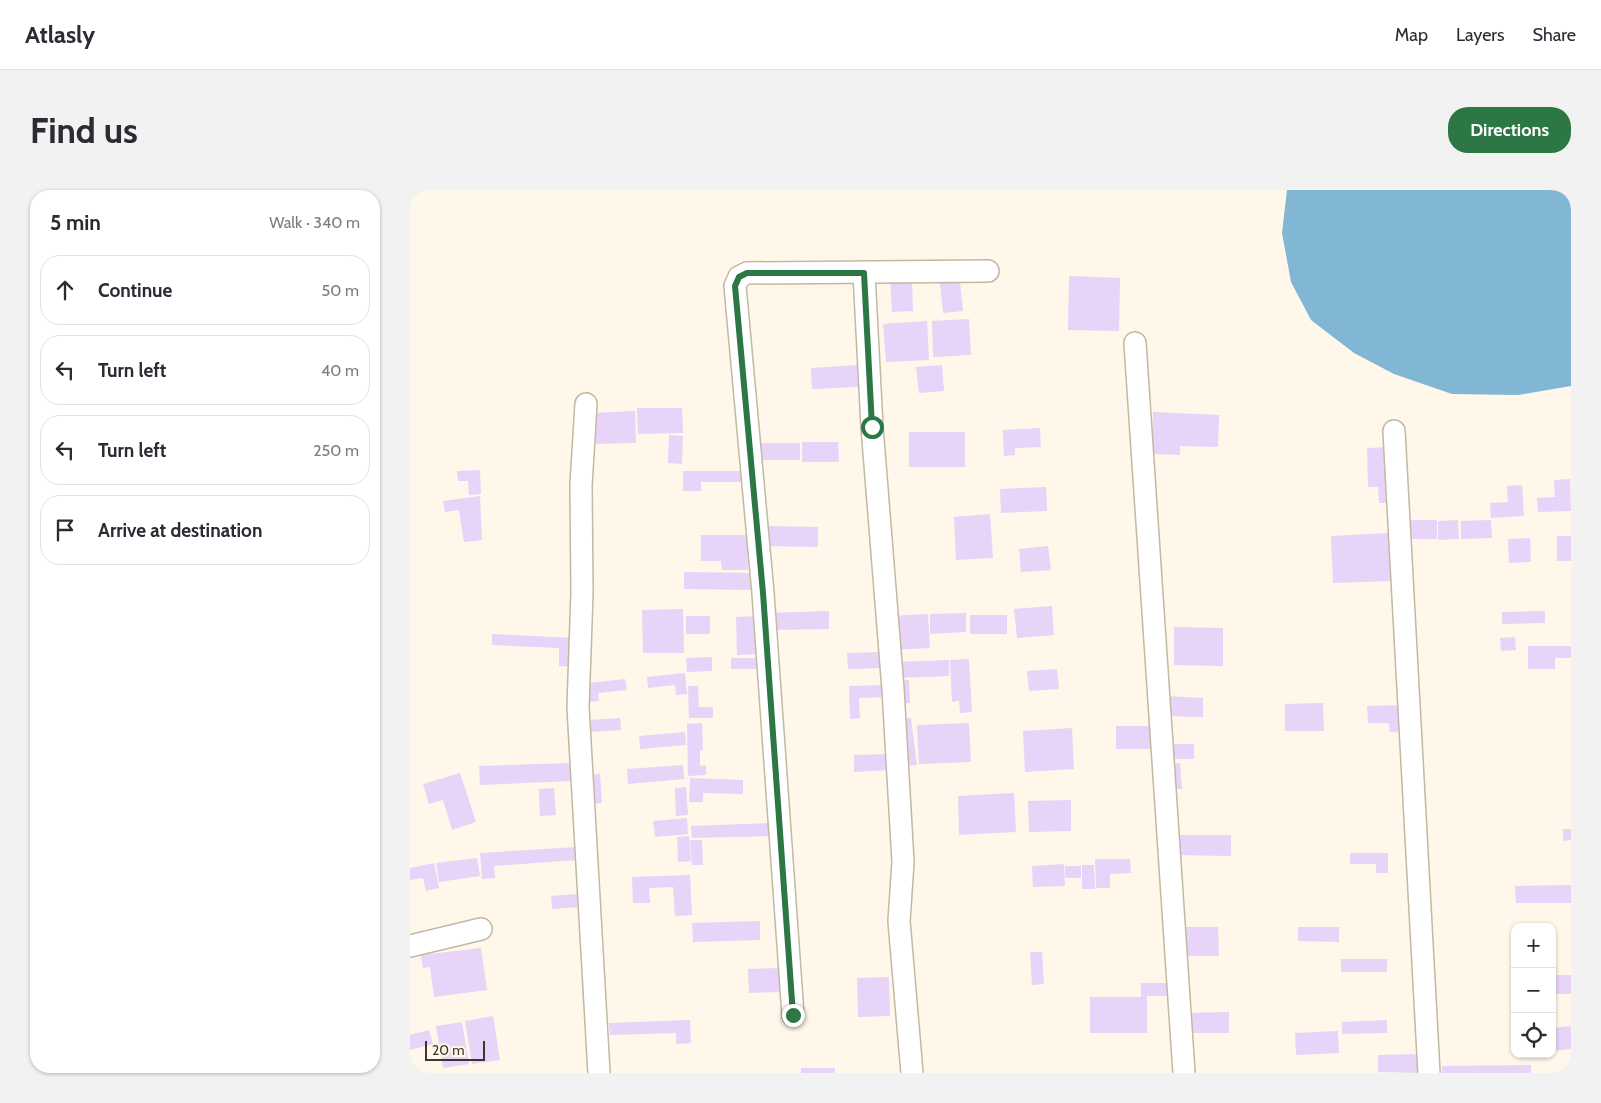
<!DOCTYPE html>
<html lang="en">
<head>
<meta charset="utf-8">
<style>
	body { margin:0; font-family:Cabin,sans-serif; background:#f2f2f3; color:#2b2b33 }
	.controls { position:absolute; right:15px; bottom:15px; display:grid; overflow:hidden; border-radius:10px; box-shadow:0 1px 4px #0004 }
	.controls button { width:45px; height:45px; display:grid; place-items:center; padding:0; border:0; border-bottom:1px solid #e1e1e2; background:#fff; color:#2b2b33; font:25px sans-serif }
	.scale { position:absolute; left:15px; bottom:12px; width:60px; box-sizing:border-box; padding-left:5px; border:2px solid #3b372e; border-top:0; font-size:14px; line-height:18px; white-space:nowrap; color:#3b372e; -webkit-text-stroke:4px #fff7ea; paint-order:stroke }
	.stop { position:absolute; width:15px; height:15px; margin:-11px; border:4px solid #2d7745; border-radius:50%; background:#fff }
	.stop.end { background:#2d7745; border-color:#fff; box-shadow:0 1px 5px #0008 }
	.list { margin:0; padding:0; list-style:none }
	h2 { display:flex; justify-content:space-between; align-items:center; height:65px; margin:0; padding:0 20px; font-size:21px }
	h2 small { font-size:16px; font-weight:400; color:#7c7c81 }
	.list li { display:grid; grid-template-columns:32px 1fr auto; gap:15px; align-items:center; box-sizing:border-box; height:70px; margin:0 10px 10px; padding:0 10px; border:1px solid #e1e1e2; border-radius:20px }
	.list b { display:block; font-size:19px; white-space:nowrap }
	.list em { font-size:16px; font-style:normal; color:#7c7c81 }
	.icon { flex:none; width:28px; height:28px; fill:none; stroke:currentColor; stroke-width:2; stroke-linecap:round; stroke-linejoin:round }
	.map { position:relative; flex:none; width:1161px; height:883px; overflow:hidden; border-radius:20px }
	header { display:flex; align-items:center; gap:30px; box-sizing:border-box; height:70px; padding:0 25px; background:#fff; border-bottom:1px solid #e1e1e2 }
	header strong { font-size:24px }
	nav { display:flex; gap:28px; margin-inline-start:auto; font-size:18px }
	.intro { display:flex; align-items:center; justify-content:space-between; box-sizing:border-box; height:120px; padding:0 30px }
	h1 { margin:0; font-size:35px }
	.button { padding:12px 22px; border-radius:20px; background:#2d7745; color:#fff; font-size:18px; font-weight:700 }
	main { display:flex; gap:30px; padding:0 30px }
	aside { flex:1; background:#fff; border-radius:20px; box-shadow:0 1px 4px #0004 }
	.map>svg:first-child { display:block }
	.water { fill:#82b6d5 }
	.building { fill:#e8d3f9 }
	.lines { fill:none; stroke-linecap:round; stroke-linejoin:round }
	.minor-casing { stroke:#c3b8a2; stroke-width:24 }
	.minor { stroke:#fff; stroke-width:21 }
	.route { stroke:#2d7745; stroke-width:6 }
</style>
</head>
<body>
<header>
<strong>Atlasly</strong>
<nav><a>Map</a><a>Layers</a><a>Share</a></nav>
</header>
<div class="intro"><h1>Find us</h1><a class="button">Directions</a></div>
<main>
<aside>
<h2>5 min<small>Walk · 340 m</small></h2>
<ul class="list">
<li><svg class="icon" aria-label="ahead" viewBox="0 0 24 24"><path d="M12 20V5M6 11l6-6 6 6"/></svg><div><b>Continue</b></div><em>50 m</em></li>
<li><svg class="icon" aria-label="left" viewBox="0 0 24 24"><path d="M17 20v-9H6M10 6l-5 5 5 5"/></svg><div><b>Turn left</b></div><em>40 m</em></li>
<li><svg class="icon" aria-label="left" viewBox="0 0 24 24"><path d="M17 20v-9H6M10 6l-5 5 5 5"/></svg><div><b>Turn left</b></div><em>250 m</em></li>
<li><svg class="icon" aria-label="arrive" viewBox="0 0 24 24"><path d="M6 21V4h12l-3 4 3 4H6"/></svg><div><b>Arrive at destination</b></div></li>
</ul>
</aside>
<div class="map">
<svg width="1161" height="883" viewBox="0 0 1161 883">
	<rect width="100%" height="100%" fill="#fff7ea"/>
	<!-- water -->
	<polygon class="water" points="877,0 1161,0 1161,196 1108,205 1042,204 984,184 944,163 901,130 881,92 872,43"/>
	<!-- building -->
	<g class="building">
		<polygon points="659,86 710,88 709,141 658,140"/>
		<polygon points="480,88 502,88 503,121 482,122"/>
		<polygon points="550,92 553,121 533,123 530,93"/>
		<polygon points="559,129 561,165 523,167 522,131"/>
		<polygon points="517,131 519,170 476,172 473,134"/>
		<polygon points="448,175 449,197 402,199 401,178"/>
		<polygon points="532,175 534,201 509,203 506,177"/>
		<polygon points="227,218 272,218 273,243 228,244"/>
		<polygon points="225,221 226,253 184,254 183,223"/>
		<polygon points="743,222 809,225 808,257 770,256 770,265 742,264"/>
		<polygon points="630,238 631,257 605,258 605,265 594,266 593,240"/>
		<rect x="499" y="242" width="56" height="35"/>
		<polygon points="259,245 273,246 272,274 258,273"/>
		<polygon points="392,252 428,252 429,272 392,272"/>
		<rect x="347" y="253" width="43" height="17"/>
		<polygon points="980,257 981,313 969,313 968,297 958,297 957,258"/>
		<polygon points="70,280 71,304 59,305 58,291 48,291 47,281"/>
		<polygon points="273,281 335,281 335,292 291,292 291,301 273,301"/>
		<polygon points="1160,289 1161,321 1128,322 1127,308 1145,307 1144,290"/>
		<polygon points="1112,295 1114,326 1081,328 1080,313 1098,312 1097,296"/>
		<polygon points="636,297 637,321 591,323 590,299"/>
		<polygon points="70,306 72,350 54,352 49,320 35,322 33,311"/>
		<polygon points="580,324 583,368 546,370 544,327"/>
		<rect x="996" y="330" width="31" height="19"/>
		<polygon points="1048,330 1049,349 1028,350 1028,331"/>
		<polygon points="1081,330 1082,348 1051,349 1051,331"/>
		<polygon points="353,336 408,337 408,357 353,356"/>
		<polygon points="979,343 981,391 923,393 921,346"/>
		<polygon points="291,345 337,345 338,380 312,380 311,371 291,371"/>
		<rect x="1147" y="346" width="14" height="25"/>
		<polygon points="1120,348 1121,372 1099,373 1098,349"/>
		<polygon points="638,356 641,380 611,382 609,359"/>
		<polygon points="274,382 341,383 341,400 274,399"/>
		<polygon points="642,416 644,445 607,448 604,419"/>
		<polygon points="273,419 274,463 233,463 232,420"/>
		<polygon points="419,421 419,439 358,440 357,423"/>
		<polygon points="1135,421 1135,433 1092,434 1092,422"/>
		<polygon points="556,423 556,442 520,444 520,424"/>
		<polygon points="518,424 520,458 482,460 481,426"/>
		<rect x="560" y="425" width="37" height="19"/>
		<rect x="276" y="426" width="24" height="18"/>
		<polygon points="347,426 348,464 327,465 326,427"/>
		<polygon points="764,437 813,438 813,476 764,475"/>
		<polygon points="82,444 163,448 161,477 149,476 149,458 82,455"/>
		<polygon points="1105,447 1106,460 1091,461 1090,448"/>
		<polygon points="1118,456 1161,456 1161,468 1145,468 1145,479 1118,479"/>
		<polygon points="472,462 473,478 438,479 437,463"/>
		<polygon points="302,467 302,481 277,482 276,468"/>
		<polygon points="321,468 350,468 349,479 321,479"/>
		<polygon points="559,469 562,522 550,523 549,511 542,512 540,470"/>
		<polygon points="539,470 539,486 486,488 485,472"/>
		<polygon points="647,479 649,499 619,501 617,481"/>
		<polygon points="275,483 277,504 266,505 265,495 238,498 237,487"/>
		<polygon points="215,489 217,500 188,503 189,511 180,512 178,493"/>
		<polygon points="499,490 500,513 486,514 486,491"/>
		<polygon points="475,495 475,507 449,508 450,528 440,529 439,496"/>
		<polygon points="278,496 288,496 289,517 303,517 303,528 279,528"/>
		<polygon points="754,506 793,508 793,527 753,526"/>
		<polygon points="913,513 914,541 875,541 875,514"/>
		<polygon points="995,515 996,541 980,542 979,533 958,533 957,516"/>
		<polygon points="210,528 211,540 180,542 179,530"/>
		<polygon points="501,528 507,575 494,576 488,529"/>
		<polygon points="292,533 293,560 290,561 290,576 296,575 296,585 278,586 277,534"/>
		<polygon points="559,533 561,572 509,574 507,535"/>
		<rect x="706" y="536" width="38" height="23"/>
		<polygon points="662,538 664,579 615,582 613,541"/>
		<polygon points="275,542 276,555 230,559 229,546"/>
		<rect x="758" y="554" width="26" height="15"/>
		<polygon points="479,564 480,580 444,582 444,565"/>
		<polygon points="160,573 161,591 70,595 69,576"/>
		<polygon points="770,573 772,599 759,599 757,574"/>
		<polygon points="273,575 274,589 218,594 217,579"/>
		<polygon points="50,583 66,632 42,640 33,610 19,614 13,594"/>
		<polygon points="190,584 192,613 181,614 179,585"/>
		<polygon points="280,588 333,590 333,604 293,603 293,612 279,612"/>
		<polygon points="276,597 278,625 266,626 265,598"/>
		<polygon points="144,598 146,625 130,626 129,599"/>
		<polygon points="604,603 606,642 549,645 548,606"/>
		<polygon points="661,610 661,641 619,642 618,611"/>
		<polygon points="277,628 278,644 245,647 243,631"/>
		<polygon points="360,633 360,646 282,648 281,636"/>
		<polygon points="1153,639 1161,639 1161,650 1153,651"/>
		<polygon points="765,645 821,645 821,666 765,665"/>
		<polygon points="279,646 281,671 268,672 267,647"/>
		<polygon points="280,650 292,650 293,675 282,675"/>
		<polygon points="166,657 167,670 84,676 85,688 72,689 70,663"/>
		<polygon points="940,663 978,663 978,683 966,683 966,674 940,674"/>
		<polygon points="67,668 70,686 29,692 26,673"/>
		<polygon points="685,669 720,669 721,683 700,684 700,698 686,698"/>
		<polygon points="24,673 29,698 16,701 13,688 0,690 0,678"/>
		<polygon points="654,674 655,696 623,697 622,676"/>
		<polygon points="672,675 684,675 685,699 672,699"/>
		<rect x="655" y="676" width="16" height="12"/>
		<polygon points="280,685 282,725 265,726 263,697 239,698 240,713 223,713 222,687"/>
		<polygon points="1161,695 1161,713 1106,713 1105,696"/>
		<polygon points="167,704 168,717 142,719 141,706"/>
		<polygon points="350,731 350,750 283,752 282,733"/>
		<polygon points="767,737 808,737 809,766 767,766"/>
		<polygon points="888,737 929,737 929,752 888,751"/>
		<polygon points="71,758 77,800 24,807 20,777 13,778 11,765"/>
		<polygon points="620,762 632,762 634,794 622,795"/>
		<rect x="931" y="769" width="46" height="13"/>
		<polygon points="371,778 371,802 339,803 338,779"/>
		<polygon points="1145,785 1161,785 1161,804 1146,804"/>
		<polygon points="479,787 480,826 448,827 447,788"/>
		<polygon points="731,793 759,793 760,806 737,806 737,843 680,843 680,807 731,807"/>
		<polygon points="819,822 819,843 776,843 776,823"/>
		<polygon points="83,826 90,870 62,874 55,831"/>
		<polygon points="280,830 281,853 266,854 266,843 200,845 199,833"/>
		<polygon points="977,830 977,843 932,844 932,832"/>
		<polygon points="52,832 59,874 33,878 26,836"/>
		<polygon points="1161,836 1161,859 1142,861 1142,838"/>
		<polygon points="19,840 23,854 0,860 0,845"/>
		<polygon points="928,841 929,863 886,865 885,843"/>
		<polygon points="1011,864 1011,883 968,882 968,865"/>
		<polygon points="1121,875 1121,883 1032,883 1032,876"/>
		<rect x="391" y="878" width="34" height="5"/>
	</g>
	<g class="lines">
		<!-- minor casing -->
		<g class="minor-casing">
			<g id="minor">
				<polyline points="454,83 462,237 483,499 493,672 489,731 502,883"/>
				<polyline points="725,153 774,883"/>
				<polyline points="176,214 171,295 172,403 168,517 189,883"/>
				<polyline points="984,241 1019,883"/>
				<polyline points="0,756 71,739"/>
				<polyline points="383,825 353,403 325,96 329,87 337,83 578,81"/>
			</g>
		</g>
		<!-- minor -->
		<use href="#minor" class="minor"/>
	</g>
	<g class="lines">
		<!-- route -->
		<polyline class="route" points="383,825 353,403 325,96 329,87 337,83 454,83 462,237"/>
	</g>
</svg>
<div class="controls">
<button>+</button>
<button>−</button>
<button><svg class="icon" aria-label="locate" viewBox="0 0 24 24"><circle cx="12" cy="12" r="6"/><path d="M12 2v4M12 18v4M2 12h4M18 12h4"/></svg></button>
</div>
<div class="scale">20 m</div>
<div class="stop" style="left:462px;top:237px"></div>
<div class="stop end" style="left:383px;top:825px"></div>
</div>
</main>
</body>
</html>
